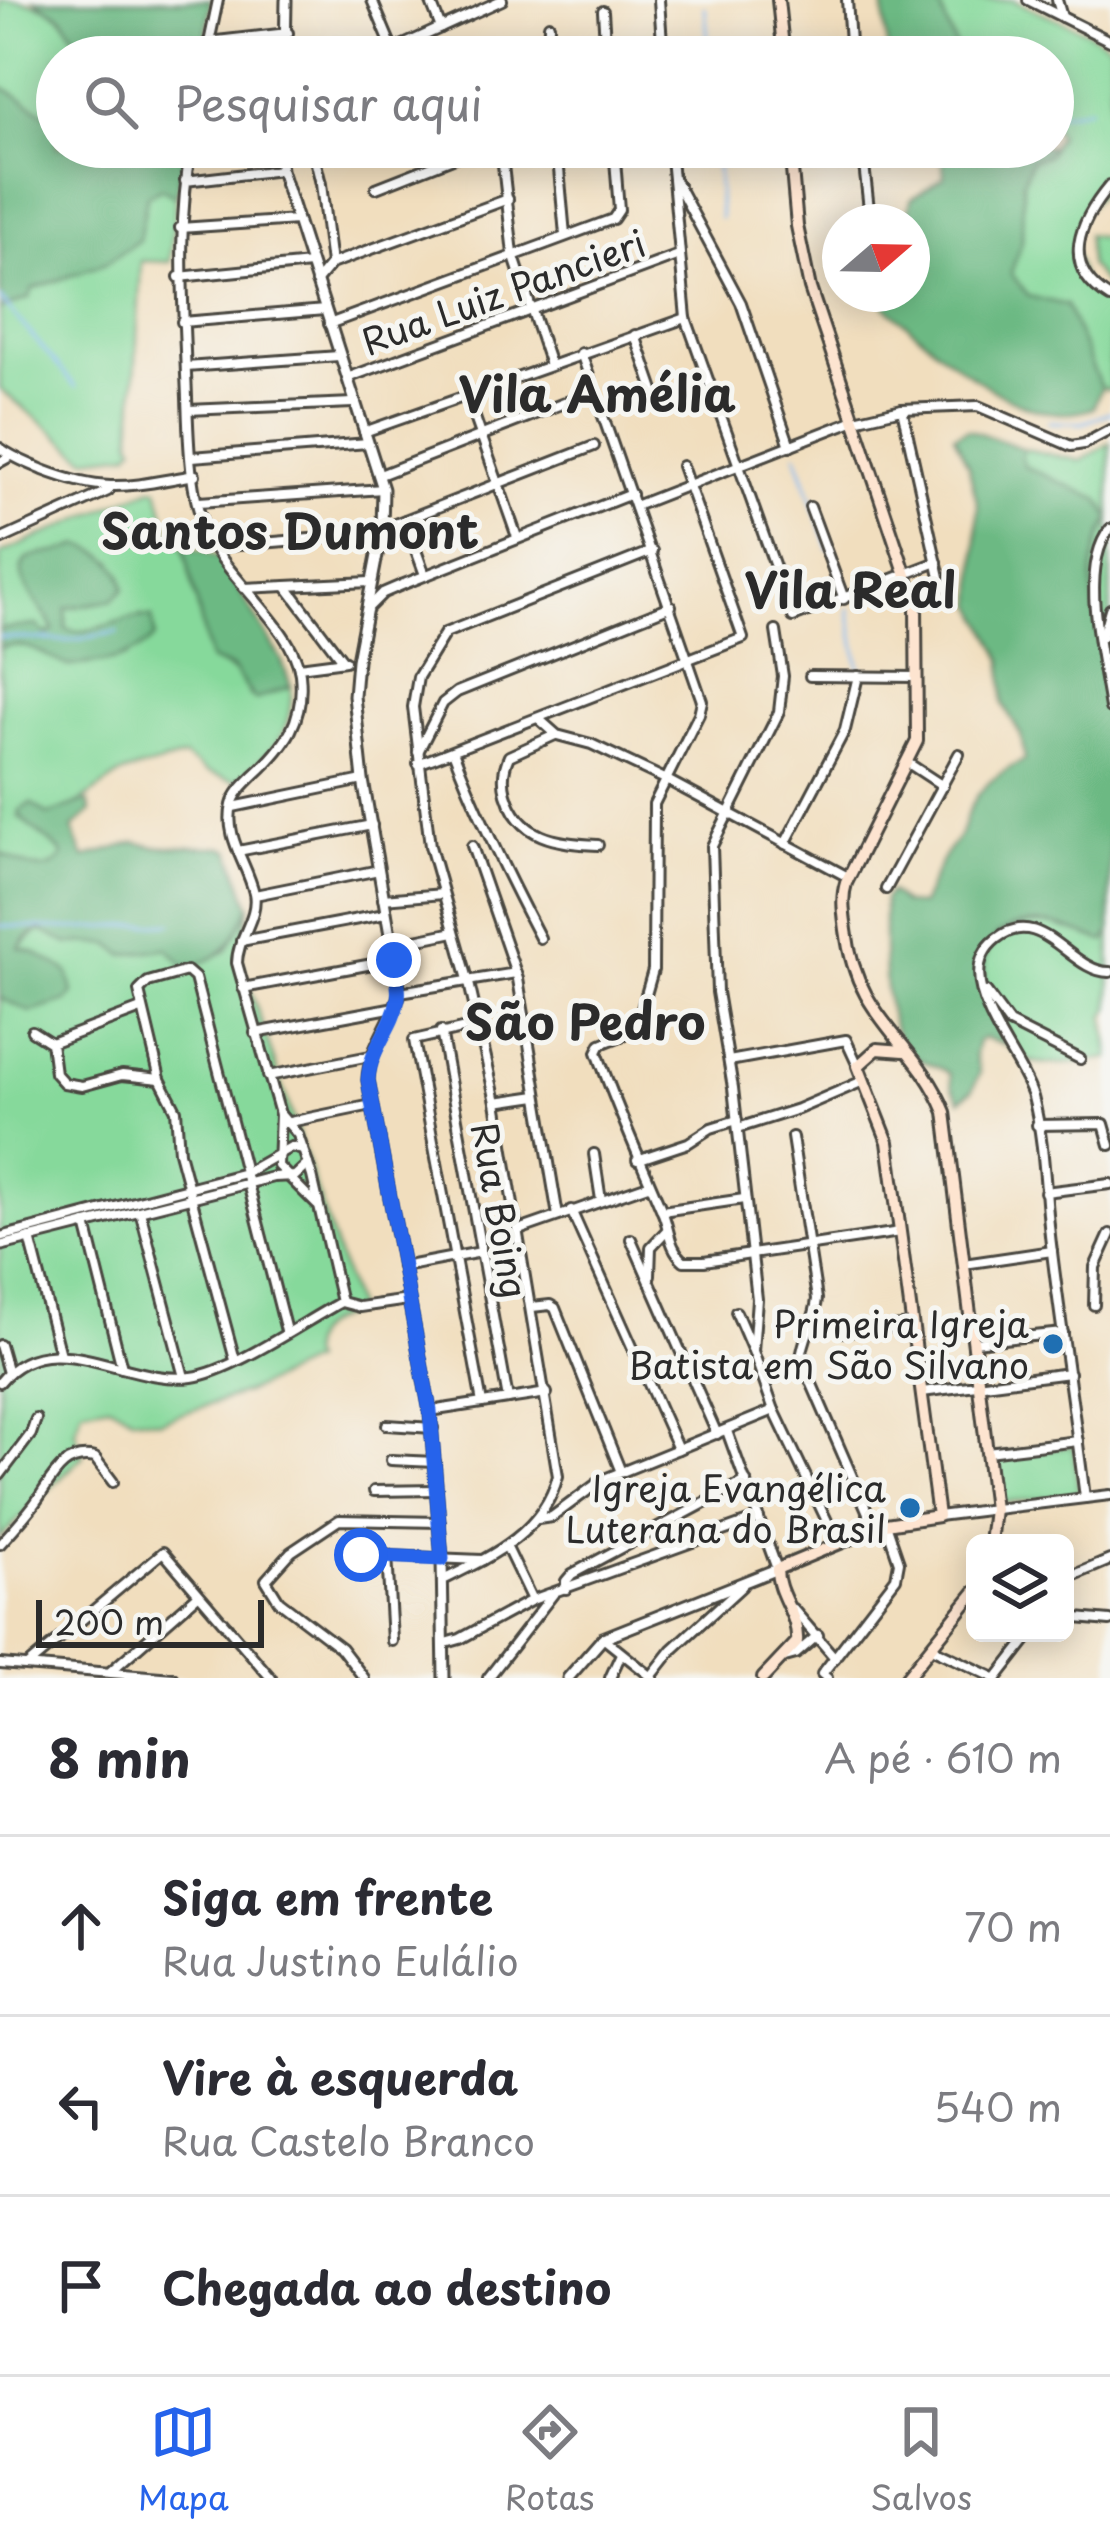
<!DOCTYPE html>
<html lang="pt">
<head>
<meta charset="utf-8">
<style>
	body { margin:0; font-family:"Playpen Sans",sans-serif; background:#f7f7f7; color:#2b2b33 }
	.controls { position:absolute; right:36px; bottom:36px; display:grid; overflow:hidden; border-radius:18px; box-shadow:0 6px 30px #0003 }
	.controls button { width:108px; height:108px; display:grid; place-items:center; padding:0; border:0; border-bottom:3px solid #e1e1e2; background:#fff; color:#2b2b33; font:60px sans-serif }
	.compass { position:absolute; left:822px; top:204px; width:108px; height:108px; border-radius:50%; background:#fff; box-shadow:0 6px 30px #0003; rotate:70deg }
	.scale { position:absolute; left:36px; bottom:30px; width:228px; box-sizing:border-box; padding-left:12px; border:6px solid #2b2b2b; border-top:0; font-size:33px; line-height:42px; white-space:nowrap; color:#2b2b2b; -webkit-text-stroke:9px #f6f6f2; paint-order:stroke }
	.stop { position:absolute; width:36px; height:36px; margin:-27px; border:9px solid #2563eb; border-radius:50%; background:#fff }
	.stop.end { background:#2563eb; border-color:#fff; box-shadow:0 3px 12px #0008 }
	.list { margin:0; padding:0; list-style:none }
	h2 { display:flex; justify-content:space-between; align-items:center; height:156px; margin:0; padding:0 48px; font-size:51px }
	h2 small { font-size:39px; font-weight:400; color:#7c7c81 }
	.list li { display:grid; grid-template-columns:78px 1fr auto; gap:36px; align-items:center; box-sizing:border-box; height:180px; padding:0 48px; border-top:3px solid #e1e1e2 }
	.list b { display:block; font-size:45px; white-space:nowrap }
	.list p { margin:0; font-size:39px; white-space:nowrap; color:#7c7c81 }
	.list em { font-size:39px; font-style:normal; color:#7c7c81 }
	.icon { flex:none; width:66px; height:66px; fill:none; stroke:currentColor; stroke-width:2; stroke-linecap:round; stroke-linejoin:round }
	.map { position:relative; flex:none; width:1110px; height:1678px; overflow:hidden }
	.search { position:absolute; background:#fff; box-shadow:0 6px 30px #0003; left:36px; right:36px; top:36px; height:132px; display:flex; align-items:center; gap:30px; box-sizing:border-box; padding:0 42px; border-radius:66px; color:#7c7c81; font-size:45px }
	.sheet { height:696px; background:#fff }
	nav { display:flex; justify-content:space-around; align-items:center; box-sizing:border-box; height:168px; border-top:3px solid #e1e1e2; background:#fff; font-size:33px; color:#7c7c81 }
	nav a { display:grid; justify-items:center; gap:6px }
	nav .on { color:#2563eb }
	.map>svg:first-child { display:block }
	.green { fill:#86d99b; stroke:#588263; stroke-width:3 }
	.forest { fill:#6cb983; stroke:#4c7257; stroke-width:3 }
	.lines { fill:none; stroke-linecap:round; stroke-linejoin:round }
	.stream { stroke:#7db8ef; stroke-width:3 }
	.minor-casing { stroke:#494641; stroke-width:14 }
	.tertiary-casing { stroke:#494641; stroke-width:15 }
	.secondary-casing { stroke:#494641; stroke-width:16 }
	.minor { stroke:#fff; stroke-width:8 }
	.tertiary { stroke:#fff; stroke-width:9 }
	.secondary { stroke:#fde4d0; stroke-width:10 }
	.route { stroke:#2563eb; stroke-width:15 }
	.poi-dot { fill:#1f6fb2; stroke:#f6f6f2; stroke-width:4.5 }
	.labels { text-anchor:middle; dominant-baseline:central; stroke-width:10; stroke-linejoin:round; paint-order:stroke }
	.street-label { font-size:36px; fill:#2b2b2b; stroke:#f6f6f2 }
	.poi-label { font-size:36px; fill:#2b2b2b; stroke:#f6f6f2; text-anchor:end }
	.district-label { font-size:48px; font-weight:bold; fill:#2b2b2b; stroke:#f6f6f2 }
</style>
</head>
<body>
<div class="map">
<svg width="1110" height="1678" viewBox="0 0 1110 1678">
	<rect width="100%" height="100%" fill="#f6f6f2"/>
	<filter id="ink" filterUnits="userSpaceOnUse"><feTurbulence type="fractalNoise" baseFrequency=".00833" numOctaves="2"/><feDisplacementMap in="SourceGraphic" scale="24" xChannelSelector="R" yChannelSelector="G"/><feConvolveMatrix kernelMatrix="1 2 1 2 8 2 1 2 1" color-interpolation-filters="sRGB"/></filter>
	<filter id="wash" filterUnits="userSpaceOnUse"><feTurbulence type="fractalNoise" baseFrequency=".004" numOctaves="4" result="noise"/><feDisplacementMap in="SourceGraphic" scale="48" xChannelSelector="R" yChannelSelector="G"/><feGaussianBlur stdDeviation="2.7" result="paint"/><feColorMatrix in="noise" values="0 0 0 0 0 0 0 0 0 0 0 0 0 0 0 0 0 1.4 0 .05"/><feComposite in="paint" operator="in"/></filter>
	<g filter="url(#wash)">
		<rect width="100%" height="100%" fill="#f1debe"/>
		<!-- green -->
		<g class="green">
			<path d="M0,0C46,0 68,13 87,57H57V116L46,114L0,85Z"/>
			<polygon points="933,0 1012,0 1082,29 1110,45 1110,180 1081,216 1073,246 1085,287 1110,305 1110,390 1101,388 1066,305 1028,296 1010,273 1022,241 1023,181 1031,160 1047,155 1058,136 1053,125 1053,57 960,57 941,9"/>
			<polygon points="162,188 176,197 170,262 141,261 132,440 135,446 129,453 86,458 0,389 0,308 33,289 106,263 139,240 147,196"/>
			<polygon points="1087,235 1110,239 1110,290 1089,266"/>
			<polygon points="1110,443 1110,712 1110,691 1093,615 1091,568 1096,543 1071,487 1024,466 1021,456 1025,449 1081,461"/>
			<path d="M152,488H158L170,536L184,547L210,660C231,669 242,673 250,697L266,696L291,686C293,737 272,750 236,781L206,772L184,757L121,774L76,805L48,815L39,809L19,817L46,835L64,855C46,881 23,864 0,853V648C27,639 46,657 69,666L127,657L140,616L82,633L66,629L65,609L111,600L113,561C81,540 71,552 36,555L47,617L54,630L45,635L36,625L0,629V554Z"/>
			<path d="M250,906L240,958L356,1310C332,1319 301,1332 311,1362L247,1392L160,1421L132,1417L109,1404L82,1409L75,1431L83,1456L0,1538V998L31,1012L66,1001L68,972L34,952L18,948L41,930L67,943L110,944L124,955L167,948L192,966L226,951Z"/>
			<path d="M1052,924L1104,941L1110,932V1008L1105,1017L1110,1058C1083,1062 1052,1069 1025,1059C990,1046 967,961 998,936C1014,923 1032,925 1052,924Z"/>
			<polygon points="1073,1446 1079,1494 1001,1503 995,1455"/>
		</g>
		<!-- forest -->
		<g class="forest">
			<polygon points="35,0 211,0 204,57 87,57 63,17"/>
			<polygon points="883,0 933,0 941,9 960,57 888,57"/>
			<polygon points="0,85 46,114 57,116 57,147 186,147 176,197 162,188 147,196 139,240 106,263 33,289 29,298 1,309"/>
			<path d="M925,147H1052L1047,155L1031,160L1023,182L1022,241L1011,273L1028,296L1066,305L1101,388L1093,408C1023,436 938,348 886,307L880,294H912V222H892L908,212L911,199L944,177L942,151Z"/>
			<path d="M968,429L1025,449L1021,456L1024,466L1100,500L1110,519C1071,587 1108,631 1110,699C1110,777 1110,854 1110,932L1105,941C1087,937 1068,926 1050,924C960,916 982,992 1004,1045L984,1038L978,1041L975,1054L980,1073L972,1090L960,1100L952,1087L950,1074C937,1064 921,1064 908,1051C878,1022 885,938 884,899L890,892L904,904L921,905C928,890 934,874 942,861C947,850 960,839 963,828C972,793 991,776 1025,760L1021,735L1003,704V660L975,604L978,505L968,465L954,435Z"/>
			<path d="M80,545C102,550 124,566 124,589L112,600L66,608V629C90,639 122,613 152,617L155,637C134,660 99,663 69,666C46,657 27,639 0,648V629L37,625L46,635L54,630C46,611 0,568 34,556C53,551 61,554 80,545Z"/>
			<polygon points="184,547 203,550 219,558 281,659 291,686 255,700 232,668 210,660"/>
			<path d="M83,802H88L91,812L72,829L84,858L136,842L155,847H222L230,850L250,906C234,939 224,962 185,966L167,948L124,955L110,944L67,943L40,930L26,938L19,948L34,952L68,972L73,993L67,1001L31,1012L0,998V853C23,863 47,881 63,855C52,838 23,828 19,811L31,803L48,815Z"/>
		</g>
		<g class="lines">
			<!-- stream -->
			<g class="stream">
				<polyline points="705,7 708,40 714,57"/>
				<polyline points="1053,115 1089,108"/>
				<polyline points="716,147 720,218"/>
				<polyline points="0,298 76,387"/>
				<polyline points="1049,422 1083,423 1110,412"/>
				<polyline points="796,454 829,549"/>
				<polyline points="849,609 860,672"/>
				<polyline points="0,637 69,641 117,632"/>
				<polyline points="0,926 75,929 173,923"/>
			</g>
		</g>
	</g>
	<g filter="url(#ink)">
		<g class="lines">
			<!-- minor casing -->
			<g class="minor-casing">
				<g id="minor">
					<polyline points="372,0 393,50"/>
					<polyline points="430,0 441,28"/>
					<polyline points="659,0 663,57"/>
					<polyline points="847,0 851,57"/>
					<polyline points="1028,0 1110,41"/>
					<polyline points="1057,0 1062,17"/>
					<polyline points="603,11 606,57"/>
					<polyline points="208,42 288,33"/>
					<polyline points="206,57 218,0"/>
					<polyline points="377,57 502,0"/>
					<polyline points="548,57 549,25"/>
					<path d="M191,147C177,227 183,295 186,375C189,426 186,491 209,538C230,581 294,629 300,674C305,720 286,746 253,776C245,784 235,793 232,805C224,837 247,863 254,893C259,917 237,938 237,963L280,1114L278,1166L317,1205"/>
					<polyline points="312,147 321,184 331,264"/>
					<polyline points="501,147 513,254 550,365"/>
					<polyline points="557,147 565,235"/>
					<polyline points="670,147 686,318 793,617 937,562"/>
					<polyline points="862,147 870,218"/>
					<polyline points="792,165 936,157"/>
					<polyline points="675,180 741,303 790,446"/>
					<polyline points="185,181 281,170"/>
					<path d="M1110,185C1080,221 1058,267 1110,298"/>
					<polyline points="376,188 481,147"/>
					<polyline points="180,228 297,220"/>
					<polyline points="179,277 310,264"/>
					<polyline points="316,282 331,264 508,199"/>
					<polyline points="182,322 325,310"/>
					<polyline points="329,324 613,219 619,210 614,147"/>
					<polyline points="635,335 654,390"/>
					<path d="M581,353L702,701L699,714L654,804L653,970L636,1030L601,1044L597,1052L601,1063C619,1113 641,1161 662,1211C670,1229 668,1247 684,1261H704L900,1232"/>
					<polyline points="186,367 339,356"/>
					<polyline points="347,378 679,255"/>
					<polyline points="467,395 517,537"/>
					<polyline points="902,409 942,586"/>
					<polyline points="188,410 353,403"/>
					<polyline points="364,432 686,318"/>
					<path d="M0,448C13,458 28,463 43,470C108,495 129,486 195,475"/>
					<polyline points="192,457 368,443"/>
					<polyline points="0,462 11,456"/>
					<polyline points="380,475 595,391"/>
					<polyline points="199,502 383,489"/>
					<polyline points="635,506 855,420 902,409 978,406 1071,446 1084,444 1110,430"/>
					<polyline points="810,507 844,599"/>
					<polyline points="405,520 425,575"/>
					<polyline points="382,529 594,446"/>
					<path d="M1110,529C1078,567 1103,661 1110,708"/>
					<polyline points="0,540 108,491"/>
					<polyline points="215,547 381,533"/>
					<polyline points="287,587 343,661"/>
					<polyline points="244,588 370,582"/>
					<polyline points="367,609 383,593 404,584 631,494"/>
					<polyline points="776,631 783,676 779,712 712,846 717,992 733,1088 757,1299 753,1351 774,1410 838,1544"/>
					<polyline points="1102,637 1110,609"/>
					<polyline points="299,667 345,661"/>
					<polyline points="810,676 917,677"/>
					<polyline points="539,719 557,735 591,744 667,780 848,877"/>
					<path d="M555,735L509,756C503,769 502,780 506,794C519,839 557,843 598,845"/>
					<path d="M453,751C478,816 508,877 540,938"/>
					<polyline points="418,752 443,703 457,692 671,606"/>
					<polyline points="908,763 943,786"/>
					<polyline points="418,764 743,638 682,466"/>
					<polyline points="233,807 363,780"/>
					<polyline points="785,844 845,730 858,676"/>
					<polyline points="472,846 518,979 558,1216"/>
					<polyline points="238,851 372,825"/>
					<polyline points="886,889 959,754"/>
					<polyline points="255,895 379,870"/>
					<polyline points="383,899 443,894"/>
					<polyline points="241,941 385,914"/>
					<polyline points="391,945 454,932"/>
					<polyline points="243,988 394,960"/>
					<polyline points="400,992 516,973"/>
					<polyline points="986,992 1009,1023 1080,1059"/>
					<polyline points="479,1025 414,1040 482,1403"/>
					<polyline points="32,1031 51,1043 55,1073 64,1083 82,1086 122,1075 160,1079"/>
					<polyline points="441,1031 508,1399"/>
					<polyline points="255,1033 395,1007"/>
					<polyline points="51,1043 141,1009"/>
					<polyline points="729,1061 846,1040 858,1066"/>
					<polyline points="268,1076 370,1056"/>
					<polyline points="496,1102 537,1096"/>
					<polyline points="280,1114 298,1135 312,1176 341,1302"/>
					<polyline points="285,1123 372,1105"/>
					<polyline points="1037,1125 1104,1124 1110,1145"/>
					<polyline points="738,1128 798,1109 863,1081"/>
					<path d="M792,1137L817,1299C815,1321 803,1337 801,1359L875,1529"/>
					<polyline points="594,1154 601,1200"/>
					<polyline points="637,1160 688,1143 711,1128 737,1120"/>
					<polyline points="1045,1192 1110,1184"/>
					<polyline points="571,1210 678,1449"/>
					<polyline points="140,1211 184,1377"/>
					<polyline points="662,1211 744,1199"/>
					<polyline points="86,1224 122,1368"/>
					<polyline points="519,1230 648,1185"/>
					<polyline points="0,1237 245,1173 291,1147 303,1150"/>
					<polyline points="30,1238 60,1355"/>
					<polyline points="631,1239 717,1434"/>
					<polyline points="0,1246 273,1177 295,1176 308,1164"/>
					<polyline points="964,1264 1052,1251"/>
					<polyline points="402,1267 481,1252"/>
					<polyline points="650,1275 651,1247 667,1230"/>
					<polyline points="1094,1305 1095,1267 1110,1234"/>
					<polyline points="532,1307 550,1305 555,1308 621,1472"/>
					<polyline points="736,1312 752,1349"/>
					<polyline points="845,1332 912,1325"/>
					<polyline points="974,1342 1063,1333"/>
					<polyline points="0,1345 8,1373"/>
					<polyline points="235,1360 179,1152 176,1110 160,1079 139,991 148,982 187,971 195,978 286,1331"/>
					<path d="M0,1382C51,1321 127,1386 192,1377C233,1371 302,1323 341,1302L360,1307L408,1300"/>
					<polyline points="922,1392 1069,1373"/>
					<polyline points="430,1411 547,1393"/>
					<polyline points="387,1425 433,1428"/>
					<polyline points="727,1431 777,1569"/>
					<polyline points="987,1452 1078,1441"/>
					<polyline points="391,1460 435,1462"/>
					<polyline points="0,1475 31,1434 36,1419"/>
					<polyline points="374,1491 437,1490"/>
					<path d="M1085,1498C1075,1416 1062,1334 1052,1252C1045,1202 1046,1147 1033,1097C1022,1057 946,979 996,939C1042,903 1070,973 1110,972"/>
					<polyline points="938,1516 1110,1495"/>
					<polyline points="538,1519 552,1517 602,1480 774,1410"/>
					<path d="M0,1544C11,1532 22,1520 32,1507C50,1485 60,1450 95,1458L113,1482"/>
					<polyline points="506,1546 532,1600"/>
					<polyline points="387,1554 392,1641"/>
					<polyline points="361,1555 482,1560"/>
					<polyline points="1065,1579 1110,1560"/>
					<path d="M443,1580C492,1556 543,1533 558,1476L496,1102L469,983L430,846L413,707L418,677L445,633L652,551"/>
					<polyline points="566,1589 566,1581 572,1574 746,1481"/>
					<polyline points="793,1609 835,1658"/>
					<polyline points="1065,1617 1110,1621"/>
					<polyline points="603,1638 653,1678"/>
					<polyline points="446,1643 460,1639 532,1600 759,1518"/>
					<polyline points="931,1648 995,1678"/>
					<polyline points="785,1657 796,1654 818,1635"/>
					<polyline points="0,1664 173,1678"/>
					<polyline points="28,1665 163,1552 271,1678"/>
					<polyline points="111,1671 198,1595"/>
					<polyline points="364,1678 341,1648 279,1601 266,1580 291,1552 339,1520 440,1522"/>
					<polyline points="488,1678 554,1593"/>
					<polyline points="610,1678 621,1654"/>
					<polyline points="650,1678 672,1650 742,1586"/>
					<polyline points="827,1678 822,1674 896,1578 899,1562 886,1524"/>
					<polyline points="997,1678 1032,1633"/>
				</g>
			</g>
			<!-- tertiary casing -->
			<g class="tertiary-casing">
				<g id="tertiary">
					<polyline points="285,57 286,0"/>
					<path d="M278,147L281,170L383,489L382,529L357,660L354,696L363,780L400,992C392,1024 369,1047 368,1080L430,1411L442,1559L444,1678"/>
					<polyline points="568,1678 603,1638 777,1569"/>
				</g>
			</g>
			<!-- secondary casing -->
			<g class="secondary-casing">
				<g id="secondary">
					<polyline points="778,0 784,57"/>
					<path d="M790,147L797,226L810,288L916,605L917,741L846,883C841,899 844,914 846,930C856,1020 916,1040 945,1112L994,1509L990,1543"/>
					<path d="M763,1678L797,1642C799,1614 777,1596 777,1569L886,1524L938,1516L888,1142L858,1066L877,1049L904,1051"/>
					<polyline points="906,1678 975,1592"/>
				</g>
			</g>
			<!-- minor -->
			<use href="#minor" class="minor"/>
			<!-- tertiary -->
			<use href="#tertiary" class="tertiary"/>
			<!-- secondary -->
			<use href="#secondary" class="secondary"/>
		</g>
	</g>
	<g class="lines" filter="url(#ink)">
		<!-- route -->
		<path class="route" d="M361,1555L442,1559L430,1411L368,1080C370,1048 393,1029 398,999C400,986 396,973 394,960"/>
	</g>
	<!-- markers -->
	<g class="poi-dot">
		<circle cx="1053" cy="1344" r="12"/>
		<circle cx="910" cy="1508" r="12"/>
	</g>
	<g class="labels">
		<!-- street labels -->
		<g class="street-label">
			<text transform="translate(503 291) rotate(-20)">Rua Luiz Pancieri</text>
			<text transform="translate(501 1210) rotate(80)">Rua Boing</text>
		</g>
		<!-- poi labels -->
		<g class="poi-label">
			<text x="1029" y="1323">Primeira Igreja<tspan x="1029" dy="41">Batista em São Silvano</tspan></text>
			<text x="886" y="1487">Igreja Evangélica<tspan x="886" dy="41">Luterana do Brasil</tspan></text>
		</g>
		<!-- district labels -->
		<g class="district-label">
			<text x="597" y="392">Vila Amélia</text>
			<text x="290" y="529">Santos Dumont</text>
			<text x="850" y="588">Vila Real</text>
			<text x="585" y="1020">São Pedro</text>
		</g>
	</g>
</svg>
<div class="controls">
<button><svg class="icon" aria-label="layers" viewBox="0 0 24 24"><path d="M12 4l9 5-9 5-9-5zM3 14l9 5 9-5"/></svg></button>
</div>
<svg class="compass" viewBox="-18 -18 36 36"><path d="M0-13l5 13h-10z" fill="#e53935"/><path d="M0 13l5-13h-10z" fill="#7c7c81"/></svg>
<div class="scale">200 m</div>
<div class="stop" style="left:361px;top:1555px"></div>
<div class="stop end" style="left:394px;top:960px"></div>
<div class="search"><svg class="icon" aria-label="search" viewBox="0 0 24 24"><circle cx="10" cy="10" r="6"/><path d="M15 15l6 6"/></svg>Pesquisar aqui</div>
</div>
<section class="sheet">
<h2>8 min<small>A pé · 610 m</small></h2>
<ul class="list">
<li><svg class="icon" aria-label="ahead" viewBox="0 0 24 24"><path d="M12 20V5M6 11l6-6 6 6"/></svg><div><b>Siga em frente</b><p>Rua Justino Eulálio</p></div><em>70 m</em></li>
<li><svg class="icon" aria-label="left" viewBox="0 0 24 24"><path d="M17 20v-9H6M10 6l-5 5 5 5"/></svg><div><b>Vire à esquerda</b><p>Rua Castelo Branco</p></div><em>540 m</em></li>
<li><svg class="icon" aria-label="arrive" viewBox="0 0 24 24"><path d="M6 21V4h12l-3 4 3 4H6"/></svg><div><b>Chegada ao destino</b></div></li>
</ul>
</section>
<nav>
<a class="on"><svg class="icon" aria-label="map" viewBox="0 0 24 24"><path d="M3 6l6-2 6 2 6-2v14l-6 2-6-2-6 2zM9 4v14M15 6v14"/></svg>Mapa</a>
<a><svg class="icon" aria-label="directions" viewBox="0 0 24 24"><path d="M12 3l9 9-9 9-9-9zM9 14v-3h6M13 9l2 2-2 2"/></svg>Rotas</a>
<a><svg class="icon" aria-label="saved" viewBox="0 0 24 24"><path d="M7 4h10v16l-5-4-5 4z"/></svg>Salvos</a>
</nav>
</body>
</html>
